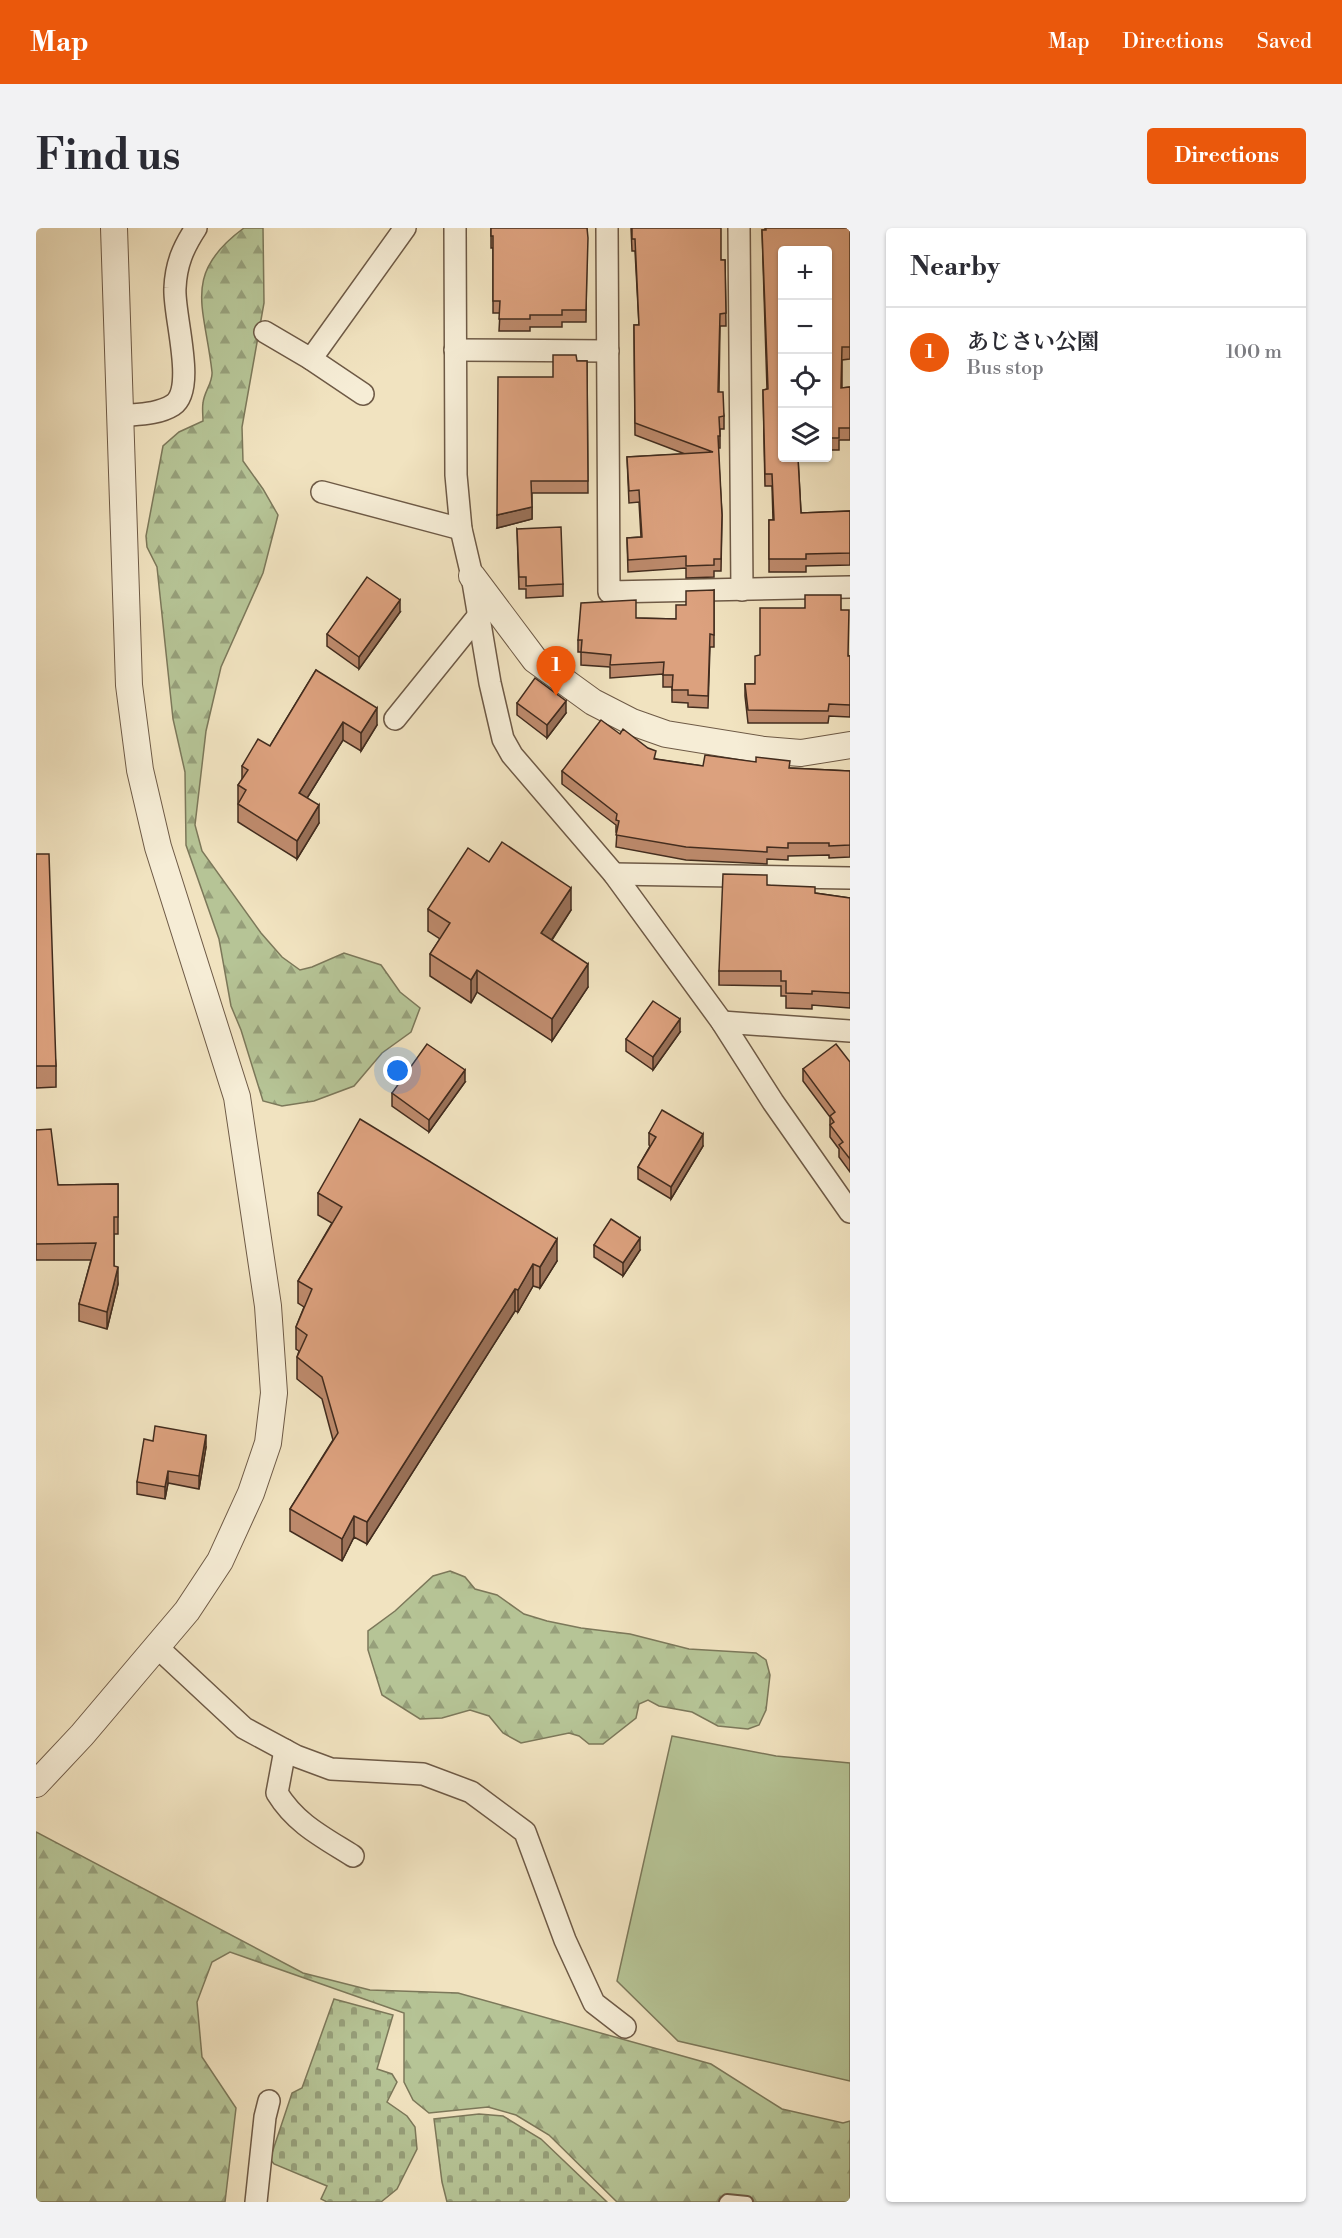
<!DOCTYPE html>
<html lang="en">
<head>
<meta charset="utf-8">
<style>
	body { margin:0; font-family:"Libre Bodoni","Noto Serif JP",serif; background:#f2f2f3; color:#2b2b33 }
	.controls { position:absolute; right:18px; top:18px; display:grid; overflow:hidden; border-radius:6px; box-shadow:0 2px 4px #0004 }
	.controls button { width:54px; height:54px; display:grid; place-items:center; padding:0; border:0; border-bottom:2px solid #e1e1e2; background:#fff; color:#2b2b33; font:30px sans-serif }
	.you { position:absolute; left:362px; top:843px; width:21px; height:21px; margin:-15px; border:4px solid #fff; border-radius:50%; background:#1a73e8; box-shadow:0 0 0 9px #1a73e833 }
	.badge { display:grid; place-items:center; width:39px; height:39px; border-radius:50%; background:#ea580c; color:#fff; font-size:20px; font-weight:700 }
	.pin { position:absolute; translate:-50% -50px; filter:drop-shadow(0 2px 3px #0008) }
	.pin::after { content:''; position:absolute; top:32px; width:21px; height:18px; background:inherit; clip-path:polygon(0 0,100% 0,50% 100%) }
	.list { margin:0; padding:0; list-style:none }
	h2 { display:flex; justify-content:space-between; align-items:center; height:78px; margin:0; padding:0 24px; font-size:26px }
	h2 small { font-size:20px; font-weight:400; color:#7c7c81 }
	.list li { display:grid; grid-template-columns:39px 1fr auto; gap:18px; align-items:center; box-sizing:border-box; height:90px; padding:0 24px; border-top:2px solid #e1e1e2 }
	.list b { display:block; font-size:22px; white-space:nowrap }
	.list p { margin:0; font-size:20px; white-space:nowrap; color:#7c7c81 }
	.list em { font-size:20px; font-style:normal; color:#7c7c81 }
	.icon { flex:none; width:33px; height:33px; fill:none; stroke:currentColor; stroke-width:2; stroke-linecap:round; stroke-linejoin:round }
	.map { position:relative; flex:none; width:814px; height:1974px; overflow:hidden; border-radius:6px }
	header { display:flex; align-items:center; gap:36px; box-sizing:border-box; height:84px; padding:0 30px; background:#ea580c; color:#fff }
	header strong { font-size:28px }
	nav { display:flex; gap:33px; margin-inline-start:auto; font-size:21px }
	.intro { display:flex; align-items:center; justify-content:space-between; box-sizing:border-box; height:144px; padding:0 36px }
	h1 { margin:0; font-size:42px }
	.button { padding:15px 27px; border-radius:6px; background:#ea580c; color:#fff; font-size:21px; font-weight:700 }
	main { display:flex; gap:36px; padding:0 36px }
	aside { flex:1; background:#fff; border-radius:6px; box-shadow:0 2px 4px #0004 }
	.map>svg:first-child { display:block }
	.forest { fill:url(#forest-firs); stroke:#7c785a; stroke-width:1.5 }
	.cemetery { fill:url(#cemetery-stones); stroke:#7c785a; stroke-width:1.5 }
	.pitch { fill:#b6c496; stroke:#7c785a; stroke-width:1.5 }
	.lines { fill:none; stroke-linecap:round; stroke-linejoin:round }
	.service-casing { stroke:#6e5a46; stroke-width:14 }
	.minor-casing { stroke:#6e5a46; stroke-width:24 }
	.tertiary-casing { stroke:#6e5a46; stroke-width:28 }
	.service { stroke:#f6edd6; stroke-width:10 }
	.minor { stroke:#f6edd6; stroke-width:21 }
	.tertiary { stroke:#f6edd6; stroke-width:26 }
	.wall { fill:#bd8a6c; stroke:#422c1e; stroke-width:1.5 }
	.shaded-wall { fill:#9a7158; stroke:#422c1e; stroke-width:1.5 }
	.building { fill:#dca17e; stroke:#422c1e; stroke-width:1.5 }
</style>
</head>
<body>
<header>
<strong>Map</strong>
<nav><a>Map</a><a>Directions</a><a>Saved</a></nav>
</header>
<div class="intro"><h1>Find us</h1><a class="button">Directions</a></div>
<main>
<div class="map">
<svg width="814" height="1974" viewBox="0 0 814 1974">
	<defs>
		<pattern id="forest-firs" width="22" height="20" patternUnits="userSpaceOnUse" patternTransform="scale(1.5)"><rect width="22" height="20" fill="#b6c496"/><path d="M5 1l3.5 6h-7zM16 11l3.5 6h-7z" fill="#969f7a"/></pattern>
		<pattern id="cemetery-stones" width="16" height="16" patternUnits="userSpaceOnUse" patternTransform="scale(1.5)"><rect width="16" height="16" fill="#b6c496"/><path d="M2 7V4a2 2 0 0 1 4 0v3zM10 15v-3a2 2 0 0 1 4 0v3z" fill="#969f7a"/></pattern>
	</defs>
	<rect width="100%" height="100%" fill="#f1e3c0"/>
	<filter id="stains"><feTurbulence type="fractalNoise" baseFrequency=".00333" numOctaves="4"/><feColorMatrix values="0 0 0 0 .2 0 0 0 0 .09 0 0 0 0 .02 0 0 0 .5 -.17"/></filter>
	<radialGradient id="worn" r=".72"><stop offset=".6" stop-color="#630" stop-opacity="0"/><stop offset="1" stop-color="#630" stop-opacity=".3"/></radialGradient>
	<!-- forest -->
	<g class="forest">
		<path d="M208,0H227L228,75L206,199L207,233L227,261L242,287L227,345L185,439L170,503L159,597L166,623L225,705L246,729L264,742L276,739L308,725L345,737L364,764L384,780L375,804L346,825L318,858L278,873L246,878L227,873L205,802L195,778L183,711L150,617L149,544L137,491L121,339L111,319L110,308L127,218L143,204L167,193C167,187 166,180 167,175C168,164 177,154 176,144C169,79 145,46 208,0Z"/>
		<polygon points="414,1343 429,1349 439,1361 461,1367 488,1386 511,1393 545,1400 594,1406 653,1421 720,1425 730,1432 734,1447 730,1482 723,1497 712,1501 682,1498 656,1484 623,1478 612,1472 603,1476 600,1490 567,1516 553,1516 543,1508 533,1505 485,1515 467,1505 453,1488 434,1482 406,1490 384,1491 346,1467 332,1422 332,1403 359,1383 397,1348"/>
		<polygon points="0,1604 267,1745 334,1762 422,1765 675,1836 746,1881 807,1895 814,1893 814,1974 581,1974 513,1907 480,1887 452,1879 393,1885 377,1872 368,1854 368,1785 194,1724 176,1734 161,1774 166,1829 200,1880 189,1974 0,1974"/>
	</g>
	<!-- cemetery -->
	<g class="cemetery">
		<polygon points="298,1771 357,1787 341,1841 356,1846 361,1854 351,1874 371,1888 379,1899 381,1921 361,1961 345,1974 291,1974 285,1971 291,1958 238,1936 234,1931 256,1865 266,1860"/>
		<polygon points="443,1886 467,1888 505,1911 571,1974 411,1974 406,1954 398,1891"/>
	</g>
	<!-- pitch -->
	<polygon class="pitch" points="636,1508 740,1528 814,1535 814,1853 642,1813 581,1753"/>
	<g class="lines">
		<!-- service casing -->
		<g class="service-casing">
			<polyline id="service" points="689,1974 691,1972 711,1974"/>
		</g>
		<!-- minor casing -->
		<g class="minor-casing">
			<g id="minor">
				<polyline points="419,0 420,247 425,301 436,348 454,455 467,511 476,527 578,646 686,794 737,874 814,984"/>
				<polyline points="571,0 573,364 814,359"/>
				<polyline points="703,0 706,362"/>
				<polyline points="229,104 275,131 369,0"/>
				<polyline points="419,122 572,123"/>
				<polyline points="275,131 327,166"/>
				<path d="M83,188C101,186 121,187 137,177C161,161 137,86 139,60C140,36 147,20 160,0"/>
				<polyline points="286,264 425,301"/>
				<polyline points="359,491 443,387"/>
				<polyline points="578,646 814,650"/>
				<polyline points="686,794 814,803"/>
				<polyline points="121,1419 208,1500 260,1528 295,1541 387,1546 435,1564 489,1604 529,1712 558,1775 589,1799"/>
				<path d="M249,1522L241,1565C260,1596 287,1609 317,1628"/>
				<polyline points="220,1974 229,1889 233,1873"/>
			</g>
		</g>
		<!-- tertiary casing -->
		<g class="tertiary-casing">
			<g id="tertiary">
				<polyline points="436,348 499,432 557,474 596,494 630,506 728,522 765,525 814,517"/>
				<polyline points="0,1556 46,1507 151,1383 184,1333 215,1265 232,1215 238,1165 232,1078 201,869 122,619 104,542 93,457 78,0"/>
			</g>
		</g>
		<!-- service -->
		<use href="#service" class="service"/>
		<!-- minor -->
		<use href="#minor" class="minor"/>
		<!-- tertiary -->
		<use href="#tertiary" class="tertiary"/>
	</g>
	<!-- wall -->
	<g class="wall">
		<polygon points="455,0 551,0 550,94 526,94 526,99 494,99 494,103 463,103 464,85 457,85 457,20 455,20"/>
		<polygon points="595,0 685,32 689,32 690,98 684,98 683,164 688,188 688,201 684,201 684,220 682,220 686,287 685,343 678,343 678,349 650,350 650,340 592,344 591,310 605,309 603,274 593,275 591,229 649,226 599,207 598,97 603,97 599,23 596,23"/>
		<polygon points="729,0 814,0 814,131 806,132 806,160 814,159 814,212 803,212 803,222 792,222 792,22 747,22 747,230 762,230 765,285 814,283 814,337 770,338 770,344 733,344 733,292 737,292 736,258 729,258 727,162 731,161 726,2 729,2"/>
		<polygon points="541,133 551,133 552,265 496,265 496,291 461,300"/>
		<polygon points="481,301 527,356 527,368 490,370 490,361 483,361"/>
		<polygon points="678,362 678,419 674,419 672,480 652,479 652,475 636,474 636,459 627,459 627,446 574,450 574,439 545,437 545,424 542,424 542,412 600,390 640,391 650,377"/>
		<polygon points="769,380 805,382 812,428 814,428 814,489 793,488 792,495 712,495 709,468 709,456 719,456 724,427"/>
		<polygon points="364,384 323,441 291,418 291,406"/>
		<polygon points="280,442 341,497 325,523 307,512 271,570 283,595 261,631 202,594 202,557 206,552 206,538 234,518"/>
		<polygon points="481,475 530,485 511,510 481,487"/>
		<polygon points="584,506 620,531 667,538 754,540 814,543 814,629 793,630 793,627 752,628 752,632 731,631 731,636 650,632 580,619 581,604 580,604 580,597 526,556 526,543"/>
		<polygon points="0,626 20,838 20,859 0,860"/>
		<polygon points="453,634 535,682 516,712 552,759 516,813 441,764 435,775 394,748 394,726 404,711 392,703 392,681"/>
		<polygon points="731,657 779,665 814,670 814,780 776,777 776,781 750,780 750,768 745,768 745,758 683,757 683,743"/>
		<polygon points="644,804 617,842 590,823 590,811"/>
		<polygon points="814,834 814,944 803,929 803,921 794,909 794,889 767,853 767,841"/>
		<polygon points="429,854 393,904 356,878 356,865"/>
		<polygon points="0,902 22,957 82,956 82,1006 78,1006 78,1038 82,1056 71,1101 43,1093 43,1076 55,1032 0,1032"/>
		<polygon points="613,905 667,918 635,971 602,951 602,939 614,918 613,917"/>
		<polygon points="282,965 521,1033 504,1060 497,1058 482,1084 479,1083 331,1316 318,1309 306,1333 254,1303 254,1281 297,1212 286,1171 261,1151 261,1129 263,1123 260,1121 260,1099 268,1079 262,1075 262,1053 296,995 282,987"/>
		<polygon points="558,1017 604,1022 587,1048 558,1029"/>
		<polygon points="117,1213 170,1219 163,1261 132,1255 129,1271 101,1266 101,1254"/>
	</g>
	<!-- shaded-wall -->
	<g class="shaded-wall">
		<polygon points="496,279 496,291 461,300 461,287"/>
		<polygon points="364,372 364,384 323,441 323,429"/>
		<polygon points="530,473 530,485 511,510 511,497"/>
		<polygon points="341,480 341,497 325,523 325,505"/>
		<polygon points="307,494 307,512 263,583 263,565"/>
		<polygon points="283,577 283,595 261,631 261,613"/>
		<polygon points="535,660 535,682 505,728 505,705"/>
		<polygon points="552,736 552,759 516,813 516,791"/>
		<polygon points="441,742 441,764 435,775 435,752"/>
		<polygon points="644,791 644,804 617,842 617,829"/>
		<polygon points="429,842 429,854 393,904 393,892"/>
		<polygon points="667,906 667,918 635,971 635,959"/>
		<polygon points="604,1010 604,1022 587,1048 587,1035"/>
		<polygon points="521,1011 521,1033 504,1060 504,1039"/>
		<polygon points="497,1036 497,1058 482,1084 482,1062"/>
		<polygon points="82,1039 82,1056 71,1101 71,1084"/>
		<polygon points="479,1061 479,1083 331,1316 331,1294"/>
		<polygon points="170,1207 170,1219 163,1261 163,1248"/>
		<polygon points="132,1243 132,1255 129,1271 129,1259"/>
		<polygon points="318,1288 318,1309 306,1333 306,1311"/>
	</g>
	<!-- building -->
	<g class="building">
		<polygon points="455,0 551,0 552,10 550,82 526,82 526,87 494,87 494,91 463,91 464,73 457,73 457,8 455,8"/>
		<polygon points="596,0 685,0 685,32 689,32 690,85 684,86 682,164 687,164 688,188 683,189 684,208 682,208 686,287 685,331 678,331 678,337 650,338 650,328 592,332 591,310 606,309 603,262 593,263 591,229 677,224 599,195 598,97 603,97 599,11 596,11"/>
		<polygon points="730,0 814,0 814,119 806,119 805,160 814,159 814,200 803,200 803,210 792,210 792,22 747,22 747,230 762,230 765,285 814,283 814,325 770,326 770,331 733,331 733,292 738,292 736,246 729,246 727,162 732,161 726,2 730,2"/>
		<polygon points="517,127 540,127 541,133 551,133 552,253 495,253 496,279 461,287 462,149 517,149"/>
		<polygon points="525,299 527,356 490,358 490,349 483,349 481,301"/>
		<polygon points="331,349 364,372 323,429 291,406"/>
		<polygon points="678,362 678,407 674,406 672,468 652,467 652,462 636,462 637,447 627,447 628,434 574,437 575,427 545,424 546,412 542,412 545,375 600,372 600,390 640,391 640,377 650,377 650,363"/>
		<polygon points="769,367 805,367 805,382 813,382 812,428 814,428 814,477 793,476 792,483 712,482 709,456 719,456 719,428 724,427 724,380 769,380"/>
		<polygon points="280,442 341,480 325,505 307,494 263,565 283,577 261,613 202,576 210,562 202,557 212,542 206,538 222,511 234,518"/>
		<polygon points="499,450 530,473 511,497 481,475"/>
		<polygon points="565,492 584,506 587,501 612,520 620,523 618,531 667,538 669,527 720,534 720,529 754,533 753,540 814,543 814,617 793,618 793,615 752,615 752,620 731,619 731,624 650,619 580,607 583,593 580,592 581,586 526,543"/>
		<polygon points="466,614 535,660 505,705 552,736 516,791 441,742 435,752 394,726 414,695 392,681 432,620 453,634"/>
		<polygon points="0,626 13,626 20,838 0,838"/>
		<polygon points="687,646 731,647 731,657 779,659 779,665 814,670 814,765 776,763 776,766 750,765 750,753 745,753 745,743 683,743"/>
		<polygon points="617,773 644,791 617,829 590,811"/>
		<polygon points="391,816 429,842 393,892 356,865"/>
		<polygon points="800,816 814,834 814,931 803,917 807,914 794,897 798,894 794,888 799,884 767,841"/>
		<polygon points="626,882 667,906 635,959 602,939 620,909 613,905"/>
		<polygon points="324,891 521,1011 504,1039 497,1036 482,1062 479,1061 331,1294 318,1288 306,1311 254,1281 302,1205 286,1149 261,1129 271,1107 260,1099 276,1061 262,1053 306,979 282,965"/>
		<polygon points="15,901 22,957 82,956 82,989 78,989 78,1038 82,1039 71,1084 43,1076 60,1015 0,1016 0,902"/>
		<polygon points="575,991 604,1010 587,1035 558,1017"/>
		<polygon points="119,1198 170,1207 163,1248 132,1243 129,1259 101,1254 108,1211 117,1213"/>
	</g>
	<rect width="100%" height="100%" filter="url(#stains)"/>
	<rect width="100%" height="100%" fill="url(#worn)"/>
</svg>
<div class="controls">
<button>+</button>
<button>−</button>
<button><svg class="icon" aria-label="locate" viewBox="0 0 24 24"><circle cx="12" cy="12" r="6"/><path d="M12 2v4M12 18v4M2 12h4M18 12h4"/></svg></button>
<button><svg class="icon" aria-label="layers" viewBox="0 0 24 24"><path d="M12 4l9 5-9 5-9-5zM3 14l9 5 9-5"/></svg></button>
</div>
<div class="you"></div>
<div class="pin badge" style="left:520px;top:468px">1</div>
</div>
<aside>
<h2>Nearby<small></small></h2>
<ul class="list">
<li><span class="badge">1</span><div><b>あじさい公園</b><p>Bus stop</p></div><em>100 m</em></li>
</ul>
</aside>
</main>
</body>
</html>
